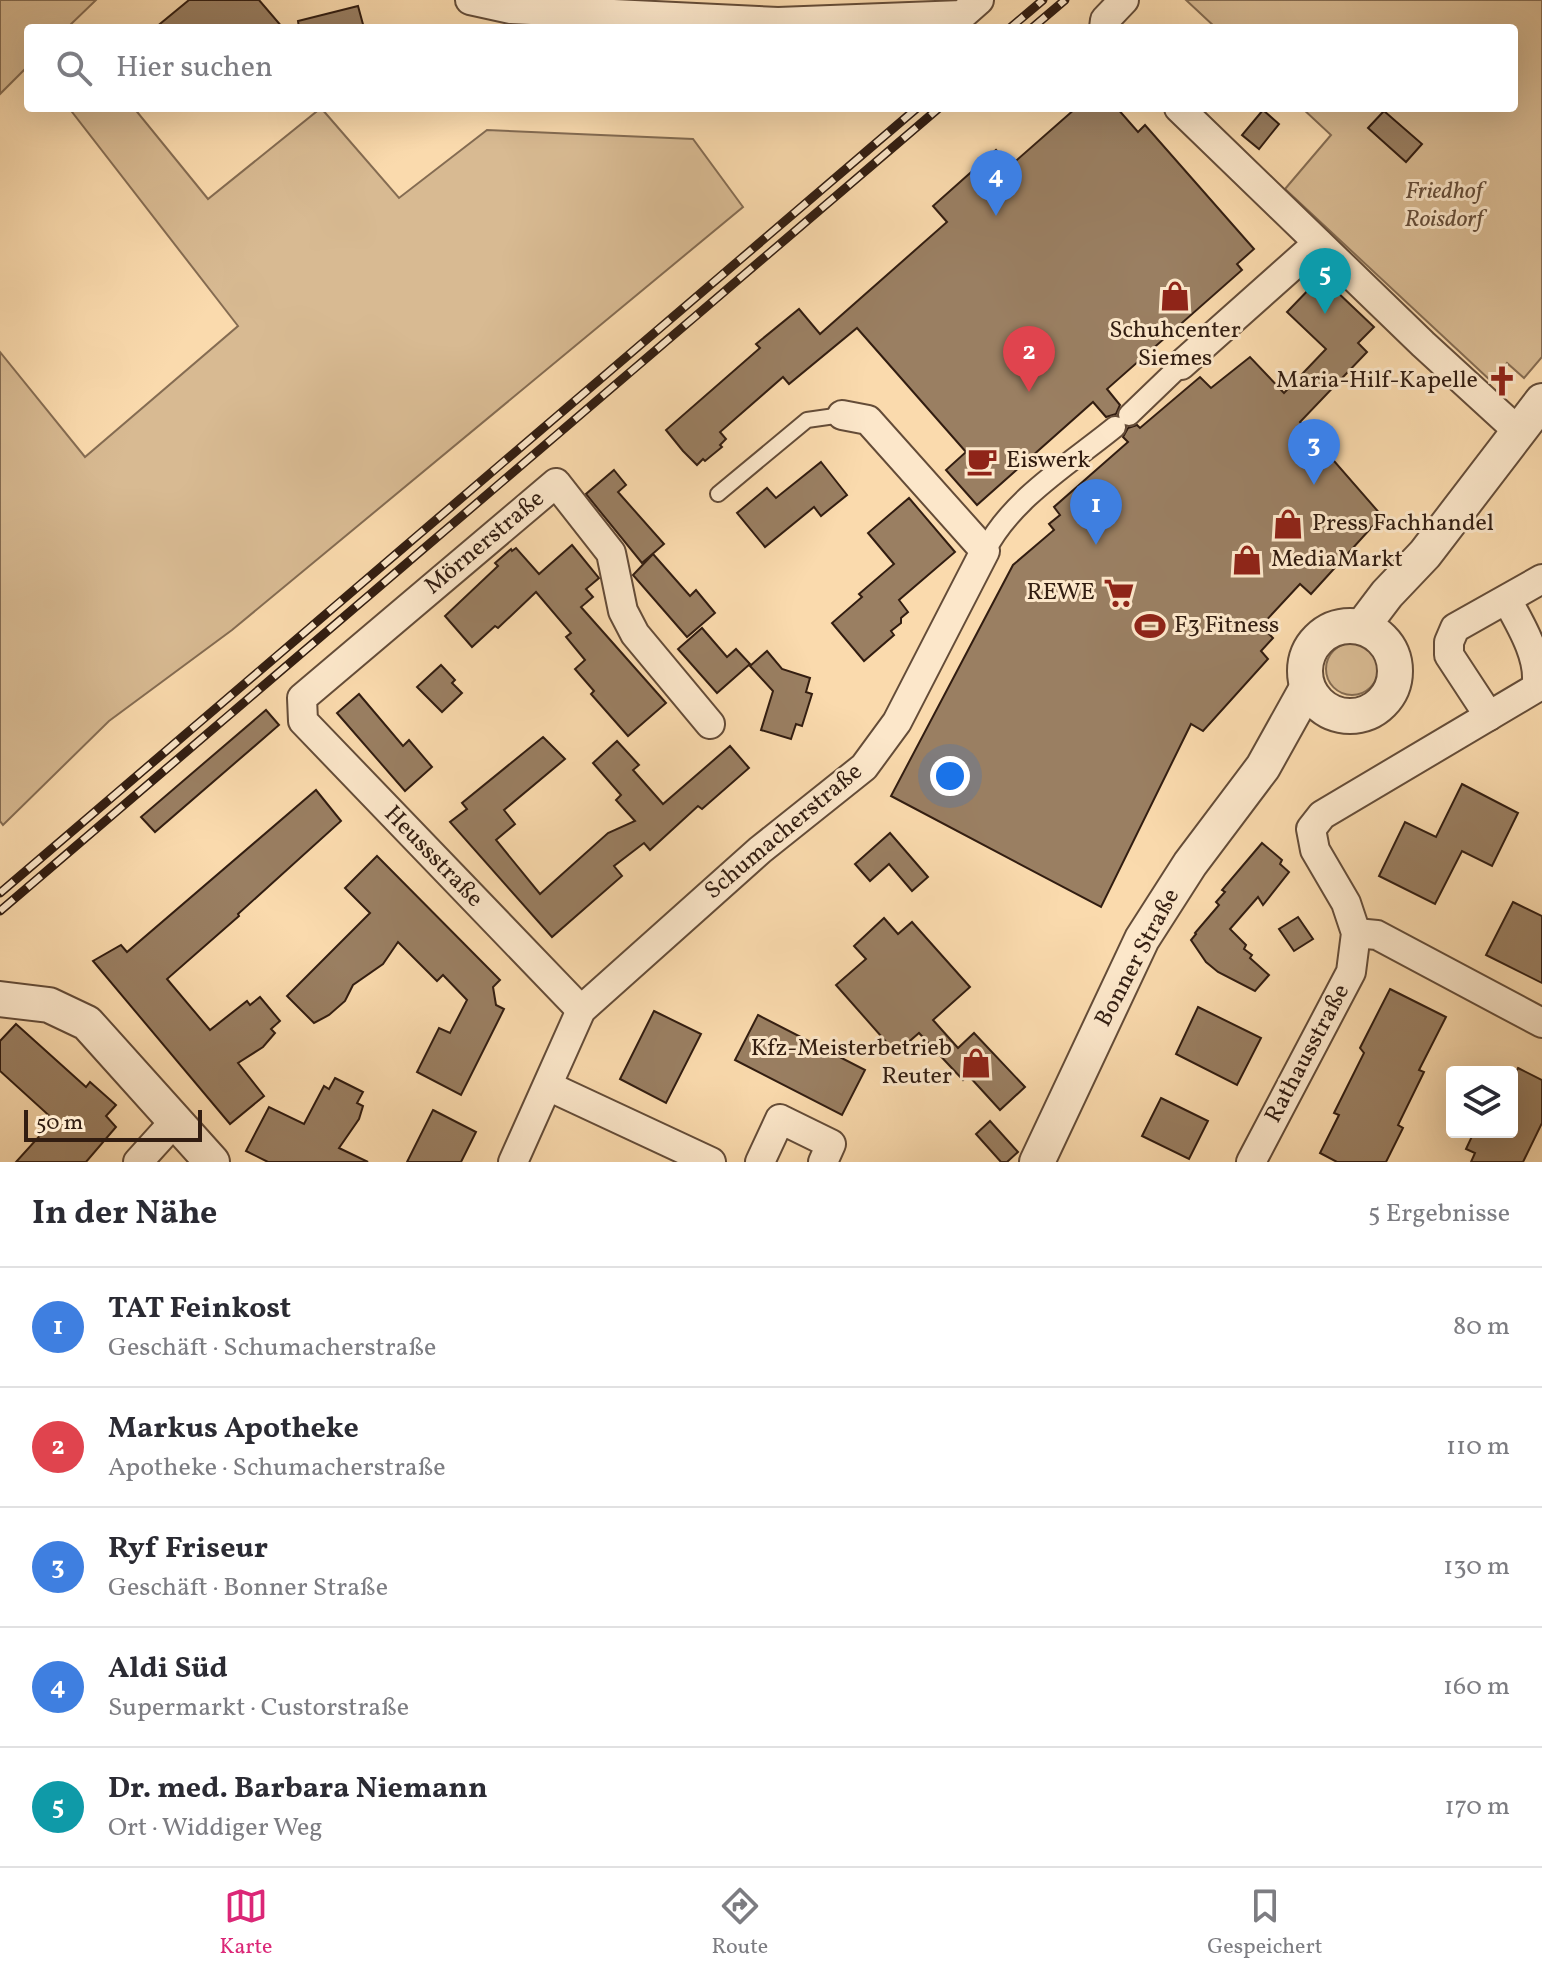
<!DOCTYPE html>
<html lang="de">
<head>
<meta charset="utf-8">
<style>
	body { margin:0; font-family:Vollkorn,serif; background:#f7f7f7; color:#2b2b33 }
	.controls { position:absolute; right:24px; bottom:24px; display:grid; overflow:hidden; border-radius:8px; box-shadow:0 8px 32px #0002 }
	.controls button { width:72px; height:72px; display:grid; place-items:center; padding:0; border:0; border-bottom:2px solid #e1e1e2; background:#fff; color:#2b2b33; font:40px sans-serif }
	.scale { position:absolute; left:24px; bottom:20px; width:178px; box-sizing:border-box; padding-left:8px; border:4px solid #321d11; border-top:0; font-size:22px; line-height:28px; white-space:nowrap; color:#321d11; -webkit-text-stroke:6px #fce7ca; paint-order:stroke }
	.you { position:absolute; left:950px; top:776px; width:28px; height:28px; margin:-20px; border:6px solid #fff; border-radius:50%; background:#1a73e8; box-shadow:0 0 0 12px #1a73e833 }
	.badge { display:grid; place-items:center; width:52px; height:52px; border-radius:50%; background:#db2777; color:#fff; font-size:26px; font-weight:700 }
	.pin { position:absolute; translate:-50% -66px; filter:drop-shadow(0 2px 4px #0008) }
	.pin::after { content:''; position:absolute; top:42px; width:28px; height:24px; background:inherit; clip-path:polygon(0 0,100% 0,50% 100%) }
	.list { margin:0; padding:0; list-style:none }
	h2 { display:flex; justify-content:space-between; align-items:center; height:104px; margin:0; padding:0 32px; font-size:34px }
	h2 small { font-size:26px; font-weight:400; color:#7c7c81 }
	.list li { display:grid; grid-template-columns:52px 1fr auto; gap:24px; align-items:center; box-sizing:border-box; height:120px; padding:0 32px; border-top:2px solid #e1e1e2 }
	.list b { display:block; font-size:30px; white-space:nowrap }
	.list p { margin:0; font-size:26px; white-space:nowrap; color:#7c7c81 }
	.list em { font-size:26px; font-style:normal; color:#7c7c81 }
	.icon { flex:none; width:44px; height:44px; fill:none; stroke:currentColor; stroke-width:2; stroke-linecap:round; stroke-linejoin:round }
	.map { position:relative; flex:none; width:1542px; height:1162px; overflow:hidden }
	.search { position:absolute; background:#fff; box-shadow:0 8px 32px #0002; left:24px; right:24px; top:24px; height:88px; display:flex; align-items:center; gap:20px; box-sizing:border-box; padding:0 28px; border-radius:8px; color:#7c7c81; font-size:30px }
	.sheet { height:704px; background:#fff }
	nav { display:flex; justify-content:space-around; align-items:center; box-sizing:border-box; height:112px; border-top:2px solid #e1e1e2; background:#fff; font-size:22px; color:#7c7c81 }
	nav a { display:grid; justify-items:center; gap:4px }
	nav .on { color:#db2777 }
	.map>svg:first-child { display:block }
	.green { fill:#d8ba92; stroke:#856c52; stroke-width:2 }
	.building { fill:#9a7f62; stroke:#321d11; stroke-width:2 }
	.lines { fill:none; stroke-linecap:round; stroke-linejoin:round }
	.service-casing { stroke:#644c38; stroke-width:18 }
	.pedestrian-casing { stroke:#644c38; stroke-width:24 }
	.minor-casing { stroke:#644c38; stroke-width:32 }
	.tertiary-casing { stroke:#644c38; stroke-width:38 }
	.service { stroke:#fce7ca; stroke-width:14 }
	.pedestrian { stroke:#fce7ca; stroke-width:20 }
	.minor { stroke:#fce7ca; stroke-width:28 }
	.tertiary { stroke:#fce7ca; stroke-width:34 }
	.rail-casing { stroke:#321d11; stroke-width:9 }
	.rail { stroke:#fce7ca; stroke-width:6; stroke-dasharray:18; stroke-linecap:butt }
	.labels { text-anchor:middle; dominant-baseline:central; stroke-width:6; stroke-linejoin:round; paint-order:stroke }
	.park-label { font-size:24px; font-style:italic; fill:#644c38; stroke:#fce7ca }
	.poi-label { font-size:24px; fill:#321d11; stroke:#fce7ca; text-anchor:start }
	.street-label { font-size:24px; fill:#321d11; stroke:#fce7ca }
</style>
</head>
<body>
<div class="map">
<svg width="1542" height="1162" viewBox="0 0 1542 1162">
	<rect width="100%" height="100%" fill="#fadaad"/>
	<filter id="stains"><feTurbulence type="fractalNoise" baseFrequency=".0025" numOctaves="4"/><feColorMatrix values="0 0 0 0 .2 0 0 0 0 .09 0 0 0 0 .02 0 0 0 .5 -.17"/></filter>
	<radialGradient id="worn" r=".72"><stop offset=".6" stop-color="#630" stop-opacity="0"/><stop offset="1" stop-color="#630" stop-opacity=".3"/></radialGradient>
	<!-- green -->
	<g class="green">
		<polygon points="0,0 96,0 67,28 28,28 28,66 0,94"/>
		<polygon points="1186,0 1542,0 1542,357 1524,378 1507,363 1491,381 1285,189 1331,135 1302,108 1514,108 1514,28 1216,28"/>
		<polygon points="69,108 134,108 208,199 321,108 399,198 487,130 693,139 743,207 232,630 109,721 3,825 0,821 0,352 85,457 238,326"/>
		<circle cx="1352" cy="669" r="26"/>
	</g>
	<!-- building -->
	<g class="building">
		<polygon points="189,0 259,0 283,28 155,28"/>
		<polygon points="358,6 364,28 299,28 298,21"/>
		<polygon points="1076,108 1117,108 1138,132 1145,125 1254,249 1237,264 1242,270 1107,389 1120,405 1116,414 1106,417 1093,402 977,505 946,470 966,452 857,328 789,384 783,377 720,432 726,439 720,445 722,447 705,461 703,459 697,465 683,451 666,430 760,348 756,344 799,309 820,334 947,222 933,206 996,150 1010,166"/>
		<polygon points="1263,110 1279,124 1259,149 1242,135"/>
		<polygon points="1384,111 1422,144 1406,162 1368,128"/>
		<polygon points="1316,282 1330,295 1335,290 1374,327 1358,343 1367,352 1300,422 1382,516 1311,594 1300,584 1261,626 1273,638 1261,651 1268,659 1203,731 1191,724 1101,907 891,796 1013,565 1054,530 1049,524 1060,515 1054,507 1128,442 1123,437 1128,428 1137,425 1140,428 1200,377 1211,388 1250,357 1284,393 1326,349 1287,312"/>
		<polygon points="821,462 847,495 821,516 814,507 765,547 737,513 767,488 776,498"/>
		<polygon points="614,470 626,485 618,492 664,544 642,563 586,494"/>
		<polygon points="909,498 955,552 899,600 908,612 901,618 901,623 891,631 894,635 864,661 832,623 862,597 859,594 894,564 868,533"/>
		<polygon points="572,545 599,578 586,589 593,597 581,607 666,703 628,736 591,694 594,691 575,669 585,660 566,637 571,633 536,592 498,628 495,626 472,647 445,616 498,566 495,563 511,549 512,551 516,548 539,574"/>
		<polygon points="653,554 690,596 696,590 715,613 687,637 633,575"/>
		<polygon points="702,628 727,657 736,649 750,664 717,693 678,649"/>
		<polygon points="767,651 782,669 810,678 806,692 812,694 802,726 796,724 791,739 761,730 773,691 750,666"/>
		<polygon points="441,665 455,680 452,683 462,693 442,712 417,687"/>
		<polygon points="359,694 403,746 409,740 432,767 405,791 337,713"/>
		<polygon points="266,710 279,725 155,832 141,817"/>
		<polygon points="543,737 565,759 504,810 515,824 496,840 540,894 608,833 635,821 616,800 621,795 593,763 617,741 639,765 633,770 663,804 730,746 749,768 702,809 698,806 650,850 644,843 614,866 622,876 552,937 450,822 467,809 462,803"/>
		<polygon points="1462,784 1518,813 1492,866 1462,851 1435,904 1379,876 1405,822 1436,837"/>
		<polygon points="316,790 341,821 238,914 239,916 167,979 210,1030 247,1001 250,1005 260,997 280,1021 271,1029 275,1033 263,1047 238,1063 264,1096 230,1124 93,961 121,945 127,952"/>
		<polygon points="890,833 928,877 912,891 889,864 870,881 855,864"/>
		<polygon points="1262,843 1282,860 1280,864 1289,872 1263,905 1258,897 1230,929 1246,945 1244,949 1252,955 1250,958 1269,975 1255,991 1218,972 1206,962 1191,940 1196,934 1195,933 1219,905 1216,902 1225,892 1222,890"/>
		<polygon points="377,856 500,980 493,987 496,1005 504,1009 461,1095 417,1072 439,1028 450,1033 467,1000 443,975 437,981 398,942 383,964 353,985 345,1001 329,1015 314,1023 287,996 370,913 345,888"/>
		<polygon points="1513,902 1542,916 1542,983 1486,955"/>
		<polygon points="1298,917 1313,939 1294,951 1279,929"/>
		<polygon points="884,918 898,934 912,922 970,987 933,1020 958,1048 974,1033 1025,1087 1000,1110 968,1075 963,1080 919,1033 896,1053 836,985 866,959 854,946"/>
		<polygon points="1390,989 1446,1017 1419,1070 1424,1072 1398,1125 1403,1128 1386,1162 1337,1162 1320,1153 1339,1115 1334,1113 1364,1053 1360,1048"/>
		<polygon points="1198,1007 1261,1038 1237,1085 1176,1054"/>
		<polygon points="654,1011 701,1034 666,1103 620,1079"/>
		<polygon points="758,1015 865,1070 842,1115 735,1060"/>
		<polygon points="16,1024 86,1087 90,1082 116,1105 106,1116 116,1127 86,1162 16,1162 54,1120 0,1071 0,1041"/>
		<polygon points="1518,1068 1542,1080 1542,1123 1523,1162 1471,1162 1475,1153 1466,1149 1474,1132 1512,1132 1512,1080"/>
		<polygon points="335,1078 363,1092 357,1103 363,1106 359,1119 339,1148 368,1162 268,1162 246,1151 269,1107 304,1124 324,1086 329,1089"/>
		<polygon points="1161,1098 1208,1121 1189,1159 1142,1136"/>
		<polygon points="433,1110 476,1132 461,1162 407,1162"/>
		<polygon points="990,1121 1018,1152 1007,1162 1001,1162 976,1134"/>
	</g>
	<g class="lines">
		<!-- service casing -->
		<g class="service-casing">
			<polyline id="service" points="718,494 807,420 842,415"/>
		</g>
		<!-- pedestrian casing -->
		<g class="pedestrian-casing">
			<g id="pedestrian">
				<polyline points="1129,415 1181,365"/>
				<path d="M985,551C1011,499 1071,463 1115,427"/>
			</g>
		</g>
		<!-- minor casing -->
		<g class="minor-casing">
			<g id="minor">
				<polyline points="470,0 511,9 778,22 962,15 979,0"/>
				<polyline points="1104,28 1105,20 1124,0"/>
				<polyline points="1179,108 1423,344 1519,432"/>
				<polyline points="1181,365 1318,243"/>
				<polyline points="1489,716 1449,655 1449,642 1455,628 1542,579"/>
				<polyline points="1356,933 1377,935 1542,1023"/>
				<polyline points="581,1010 303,721 302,698 556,483 611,553 623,611 635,634 710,724"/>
				<polyline points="548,1086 711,1162"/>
				<polyline points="138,1162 175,1121"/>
				<polyline points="513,1162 581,1010 760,850 864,767 897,722 985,551 868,420 842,415"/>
				<polyline points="760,1162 780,1119 831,1144 823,1162"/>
				<path d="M1251,1162L1351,972L1356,933L1346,903L1315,850L1311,829L1322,815L1536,688C1542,660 1521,625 1507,600"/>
			</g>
		</g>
		<!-- tertiary casing -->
		<g class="tertiary-casing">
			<g id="tertiary">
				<circle cx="1350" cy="671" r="45"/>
				<polyline points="1362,627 1387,594 1425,554 1542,401"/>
				<polyline points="0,999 49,1005 87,1023 212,1162"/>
				<polyline points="1037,1162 1142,939 1190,864 1263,767 1307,688"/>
			</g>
		</g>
		<!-- service -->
		<use href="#service" class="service"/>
		<!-- pedestrian -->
		<use href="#pedestrian" class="pedestrian"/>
		<!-- minor -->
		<use href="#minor" class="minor"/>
		<!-- tertiary -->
		<use href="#tertiary" class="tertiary"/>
		<!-- rail casing -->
		<g class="rail-casing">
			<g id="rail">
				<polyline points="1010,28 1043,0"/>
				<polyline points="1032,28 1065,0"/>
				<polyline points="0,893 917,108"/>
				<polyline points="0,911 939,108"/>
			</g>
		</g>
		<!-- rail -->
		<use href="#rail" class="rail"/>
	</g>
	<!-- icons -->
	<defs>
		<g id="shop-bare" transform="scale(2.4)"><path d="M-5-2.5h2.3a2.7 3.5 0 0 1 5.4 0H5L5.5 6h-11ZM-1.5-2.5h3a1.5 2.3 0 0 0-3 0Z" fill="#8f2418" stroke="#fce7ca" stroke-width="2.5" paint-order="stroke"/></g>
		<g id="church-bare" transform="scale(2.4)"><path d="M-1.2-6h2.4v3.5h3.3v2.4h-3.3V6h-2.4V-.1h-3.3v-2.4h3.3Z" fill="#8f2418" stroke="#fce7ca" stroke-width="2.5" paint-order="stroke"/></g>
		<g id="cafe-bare" transform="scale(2.4)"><path d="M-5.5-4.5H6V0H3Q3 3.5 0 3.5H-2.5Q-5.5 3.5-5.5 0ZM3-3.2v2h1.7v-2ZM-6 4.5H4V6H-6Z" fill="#8f2418" stroke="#fce7ca" stroke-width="2.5" paint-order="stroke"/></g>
		<g id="supermarket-bare" transform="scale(2.4)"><path d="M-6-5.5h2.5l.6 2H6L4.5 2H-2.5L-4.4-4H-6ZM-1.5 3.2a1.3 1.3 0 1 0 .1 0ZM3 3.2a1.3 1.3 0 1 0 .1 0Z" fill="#8f2418" stroke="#fce7ca" stroke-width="2.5" paint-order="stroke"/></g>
		<g id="stadium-bare" transform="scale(2.4)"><path d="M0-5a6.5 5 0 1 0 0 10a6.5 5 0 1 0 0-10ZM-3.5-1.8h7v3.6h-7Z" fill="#8f2418" stroke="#fce7ca" stroke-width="2.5" paint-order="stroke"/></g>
	</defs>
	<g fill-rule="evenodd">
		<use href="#shop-bare" x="1175" y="296"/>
		<use href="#church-bare" x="1502" y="381"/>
		<use href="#cafe-bare" x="982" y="461"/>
		<use href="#shop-bare" x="1288" y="524"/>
		<use href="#shop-bare" x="1247" y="560"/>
		<use href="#supermarket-bare" x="1119" y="593"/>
		<use href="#stadium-bare" x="1150" y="626"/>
		<use href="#shop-bare" x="976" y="1063"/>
	</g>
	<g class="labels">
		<!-- park labels -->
		<g class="park-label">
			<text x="1444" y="192">Friedhof<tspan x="1444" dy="28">Roisdorf</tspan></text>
		</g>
		<!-- poi labels -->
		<g class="poi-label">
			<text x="1175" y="331" text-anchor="middle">Schuhcenter<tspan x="1175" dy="28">Siemes</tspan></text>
			<text x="1478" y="381" text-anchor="end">Maria-Hilf-Kapelle</text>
			<text x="1006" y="461">Eiswerk</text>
			<text x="1312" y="524">Press Fachhandel</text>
			<text x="1271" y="560">MediaMarkt</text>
			<text x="1095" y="593" text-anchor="end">REWE</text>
			<text x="1174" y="626">F3 Fitness</text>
			<text x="952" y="1049" text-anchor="end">Kfz-Meisterbetrieb<tspan x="952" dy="28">Reuter</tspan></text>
		</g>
		<!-- street labels -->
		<g class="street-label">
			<text transform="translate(485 543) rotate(-40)">Mörnerstraße</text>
			<text transform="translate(784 832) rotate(-40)">Schumacherstraße</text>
			<text transform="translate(433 857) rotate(46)">Heussstraße</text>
			<text transform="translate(1138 958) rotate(-62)">Bonner Straße</text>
			<text transform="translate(1308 1054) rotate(-62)">Rathausstraße</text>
		</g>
	</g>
	<rect width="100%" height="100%" filter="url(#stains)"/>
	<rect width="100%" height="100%" fill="url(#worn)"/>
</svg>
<div class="controls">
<button><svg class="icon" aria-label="layers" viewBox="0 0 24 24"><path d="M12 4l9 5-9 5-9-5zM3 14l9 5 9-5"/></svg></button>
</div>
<div class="scale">50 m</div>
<div class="you"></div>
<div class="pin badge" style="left:1096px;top:545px;background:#3f7fe0">1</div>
<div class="pin badge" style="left:1029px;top:392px;background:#e0444e">2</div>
<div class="pin badge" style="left:1314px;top:485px;background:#3f7fe0">3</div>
<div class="pin badge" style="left:996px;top:216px;background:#3f7fe0">4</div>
<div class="pin badge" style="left:1325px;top:314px;background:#0f9aa8">5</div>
<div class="search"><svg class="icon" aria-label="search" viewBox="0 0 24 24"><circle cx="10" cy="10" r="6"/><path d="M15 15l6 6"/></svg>Hier suchen</div>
</div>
<section class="sheet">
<h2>In der Nähe<small>5 Ergebnisse</small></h2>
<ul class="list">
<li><span class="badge" style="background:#3f7fe0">1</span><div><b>TAT Feinkost</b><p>Geschäft · Schumacherstraße</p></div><em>80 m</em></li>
<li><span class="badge" style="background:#e0444e">2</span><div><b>Markus Apotheke</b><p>Apotheke · Schumacherstraße</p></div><em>110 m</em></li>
<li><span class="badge" style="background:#3f7fe0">3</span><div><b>Ryf Friseur</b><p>Geschäft · Bonner Straße</p></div><em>130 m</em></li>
<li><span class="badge" style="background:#3f7fe0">4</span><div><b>Aldi Süd</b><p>Supermarkt · Custorstraße</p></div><em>160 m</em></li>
<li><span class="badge" style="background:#0f9aa8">5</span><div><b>Dr. med. Barbara Niemann</b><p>Ort · Widdiger Weg</p></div><em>170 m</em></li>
</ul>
</section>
<nav>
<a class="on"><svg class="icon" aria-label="map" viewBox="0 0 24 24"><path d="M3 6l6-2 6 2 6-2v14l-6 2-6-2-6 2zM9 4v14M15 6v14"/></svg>Karte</a>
<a><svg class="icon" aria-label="directions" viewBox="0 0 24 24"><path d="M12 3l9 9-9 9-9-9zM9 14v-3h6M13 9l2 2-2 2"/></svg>Route</a>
<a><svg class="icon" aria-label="saved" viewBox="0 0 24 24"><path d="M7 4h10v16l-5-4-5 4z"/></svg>Gespeichert</a>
</nav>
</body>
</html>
